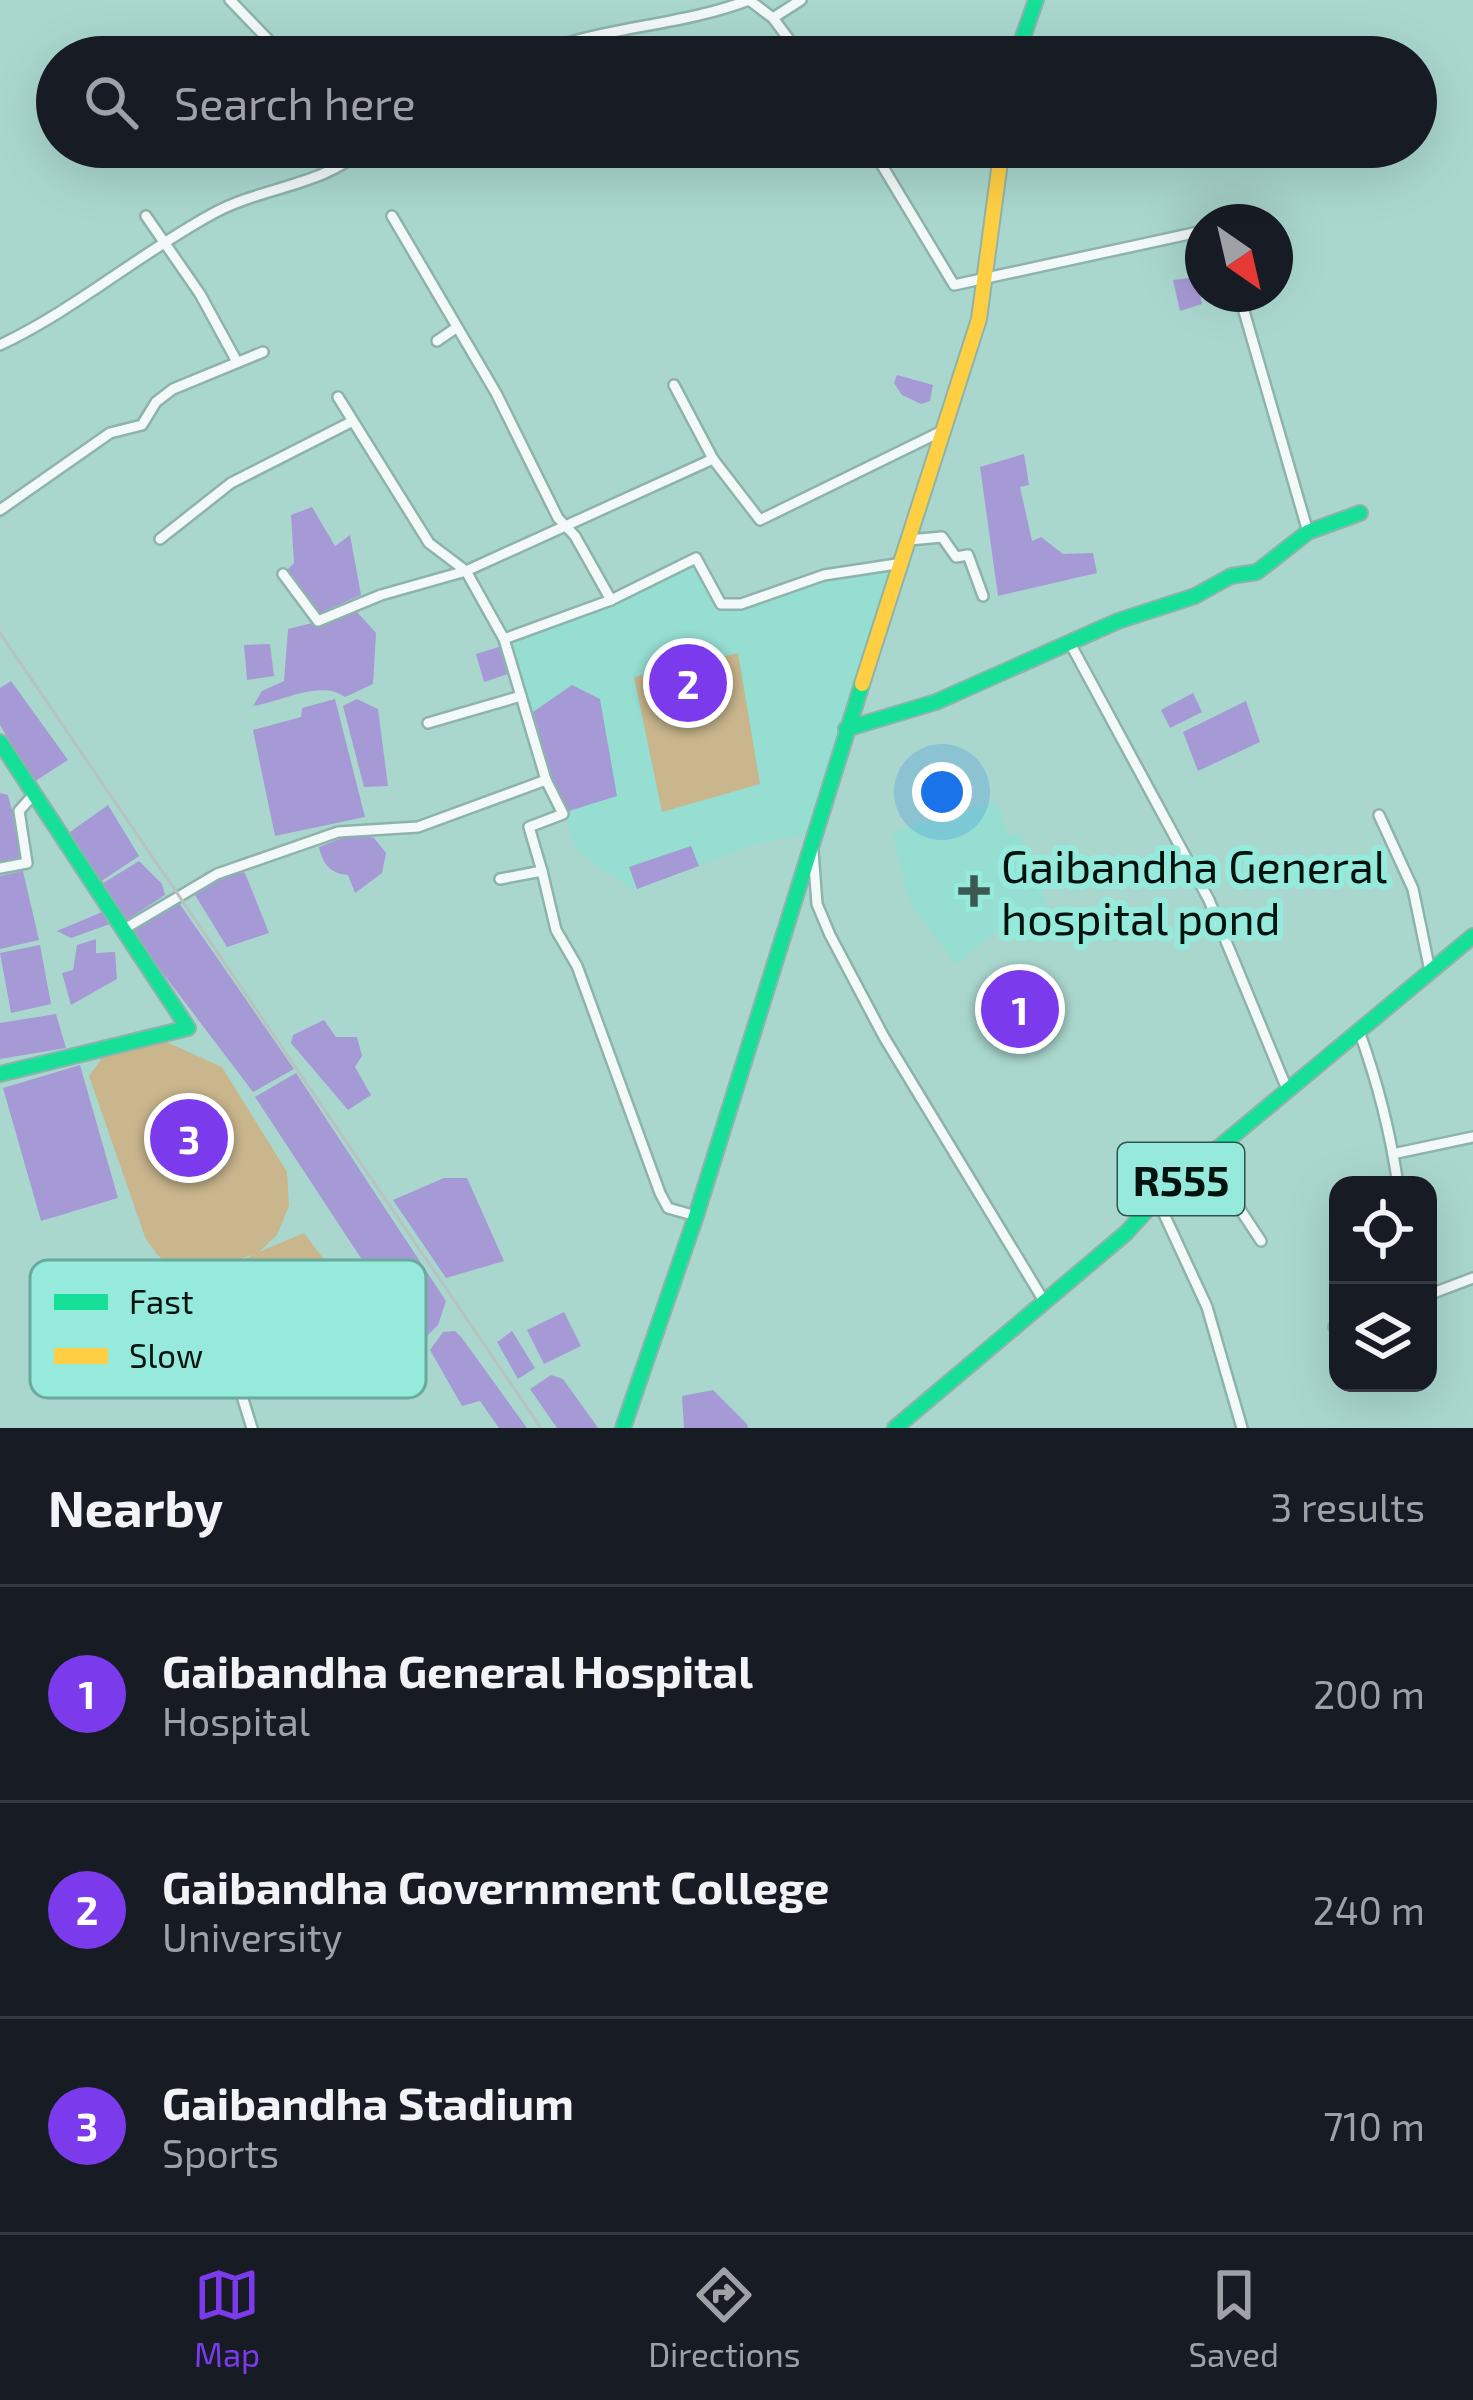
<!DOCTYPE html>
<html lang="en">
<head>
<meta charset="utf-8">
<style>
	body { margin:0; font-family:"Exo 2",sans-serif; background:#242831; color:#f1f3f6 }
	.controls { position:absolute; right:36px; bottom:36px; display:grid; overflow:hidden; border-radius:24px; box-shadow:0 12px 48px #0002 }
	.controls button { width:108px; height:108px; display:grid; place-items:center; padding:0; border:0; border-bottom:3px solid #363941; background:#171b24; color:#f1f3f6; font:60px sans-serif }
	.compass { position:absolute; left:1185px; top:204px; width:108px; height:108px; border-radius:50%; background:#171b24; box-shadow:0 12px 48px #0002; rotate:146deg }
	.you { position:absolute; left:942px; top:792px; width:42px; height:42px; margin:-30px; border:9px solid #fff; border-radius:50%; background:#1a73e8; box-shadow:0 0 0 18px #1a73e833 }
	.badge { display:grid; place-items:center; width:78px; height:78px; border-radius:50%; background:#7c3aed; color:#fff; font-size:39px; font-weight:700 }
	.pin { position:absolute; translate:-50% -50%; border:6px solid #fff; box-shadow:0 3px 12px #0006 }
	.list { margin:0; padding:0; list-style:none }
	h2 { display:flex; justify-content:space-between; align-items:center; height:156px; margin:0; padding:0 48px; font-size:51px }
	h2 small { font-size:39px; font-weight:400; color:#9ea1a6 }
	.list li { display:grid; grid-template-columns:78px 1fr auto; gap:36px; align-items:center; box-sizing:border-box; height:216px; padding:0 48px; border-top:3px solid #363941 }
	.list b { display:block; font-size:45px; white-space:nowrap }
	.list p { margin:0; font-size:39px; white-space:nowrap; color:#9ea1a6 }
	.list em { font-size:39px; font-style:normal; color:#9ea1a6 }
	.icon { flex:none; width:66px; height:66px; fill:none; stroke:currentColor; stroke-width:2; stroke-linecap:round; stroke-linejoin:round }
	.map { position:relative; flex:none; width:1473px; height:1428px; overflow:hidden }
	.search { position:absolute; background:#171b24; box-shadow:0 12px 48px #0002; left:36px; right:36px; top:36px; height:132px; display:flex; align-items:center; gap:30px; box-sizing:border-box; padding:0 42px; border-radius:66px; color:#9ea1a6; font-size:45px }
	.sheet { height:804px; background:#171b24 }
	nav { display:flex; justify-content:space-around; align-items:center; box-sizing:border-box; height:168px; border-top:3px solid #363941; background:#171b24; font-size:33px; color:#9ea1a6 }
	nav a { display:grid; justify-items:center; gap:6px }
	nav .on { color:#7c3aed }
	.map>svg:first-child { display:block }
	.built { fill:#95ded1 }
	.green { fill:#c9b68d }
	.water { fill:#a69ad6 }
	.lines { fill:none; stroke-linecap:round; stroke-linejoin:round }
	.street-casing { stroke:#8eb3ac; stroke-width:14 }
	.fast-casing { stroke:#8eb3ac; stroke-width:18 }
	.slow-casing { stroke:#8eb3ac; stroke-width:18 }
	.street { stroke:#f2f9f8; stroke-width:9 }
	.fast { stroke:#16e098; stroke-width:14 }
	.slow { stroke:#ffcf43; stroke-width:14 }
	.rail { stroke:#b7c3c0; stroke-width:3 }
	.poi-dot { fill:#3b5852; stroke:#96eadb; stroke-width:4.5 }
	.labels { text-anchor:middle; dominant-baseline:central; stroke-width:12; stroke-linejoin:round; paint-order:stroke }
	.shield { fill:#96eadb; stroke:#2d544c; stroke-width:3 }
	.shield-label { font-size:42px; font-weight:bold; fill:#00130f }
	.poi-label { font-size:45px; fill:#00130f; stroke:#96eadb; text-anchor:start }
	.key { fill:#96eadb; stroke:#69aa9e; stroke-width:3 }
	.key-label { font-size:33px; fill:#00130f }
</style>
</head>
<body>
<div class="map">
<svg width="1473" height="1428" viewBox="0 0 1473 1428">
	<rect width="100%" height="100%" fill="#a9d7ce"/>
	<!-- built -->
	<g class="built">
		<polygon points="696,559 721,603 896,567 809,834 757,843 634,890 577,851 505,639 611,602"/>
		<polygon points="997,801 1008,836 1020,834 1048,909 1010,921 956,965 910,902 892,832"/>
	</g>
	<!-- green -->
	<g class="green">
		<polygon points="738,653 760,784 662,812 634,677"/>
		<path d="M162,1040L222,1067L287,1172L289,1206L277,1235L259,1252L304,1233L332,1270L262,1300L243,1260L254,1254C205,1272 176,1289 145,1237L89,1076L103,1057Z"/>
	</g>
	<!-- water -->
	<g class="water">
		<polygon points="1197,277 1202,304 1180,311 1173,280"/>
		<polygon points="897,375 933,385 930,401 921,404 902,395 894,383"/>
		<polygon points="1024,454 1029,485 1020,487 1032,541 1041,537 1063,554 1093,553 1097,573 998,596 980,467"/>
		<polygon points="312,507 335,546 350,535 361,595 311,617 284,573 294,563 291,515"/>
		<path d="M357,612L376,633L373,684L345,697C321,679 281,702 253,706L262,691L284,681L288,629Z"/>
		<polygon points="270,644 274,676 247,680 244,645"/>
		<polygon points="502,646 511,673 484,682 476,654"/>
		<polygon points="11,681 68,760 34,782 0,725 0,688"/>
		<polygon points="572,685 600,699 617,796 569,811 551,775 533,712"/>
		<polygon points="1193,693 1202,712 1170,728 1161,710"/>
		<polygon points="335,699 365,817 275,836 253,730 301,717 302,708"/>
		<polygon points="357,699 378,709 388,786 364,787 343,706"/>
		<polygon points="1246,701 1260,742 1198,771 1183,732"/>
		<polygon points="0,793 8,795 22,849 19,860 0,864"/>
		<polygon points="108,805 139,856 100,882 70,832"/>
		<path d="M357,832L374,838L386,853L382,873L355,893L348,875C329,873 323,864 319,847Z"/>
		<polygon points="691,846 699,866 637,889 629,867"/>
		<polygon points="139,861 162,884 165,895 122,923 100,885"/>
		<polygon points="238,870 245,873 269,933 227,947 192,890"/>
		<polygon points="23,871 39,940 0,949 0,876"/>
		<polygon points="177,900 294,1069 253,1092 130,930"/>
		<polygon points="102,912 110,924 71,938 57,931"/>
		<polygon points="96,939 96,953 115,952 117,979 71,1005 62,973 73,970 77,945"/>
		<polygon points="40,945 51,1004 11,1013 0,953"/>
		<polygon points="56,1014 66,1048 0,1059 0,1023"/>
		<polygon points="324,1020 336,1037 357,1037 362,1056 355,1067 371,1095 348,1110 291,1043 293,1035"/>
		<polygon points="80,1065 118,1198 41,1221 3,1088"/>
		<polygon points="296,1073 446,1301 438,1325 424,1339 403,1322 255,1097"/>
		<polygon points="444,1178 467,1178 504,1261 446,1278 393,1200"/>
		<polygon points="564,1312 581,1346 544,1364 527,1330"/>
		<polygon points="455,1331 462,1338 527,1428 499,1428 480,1401 462,1406 430,1350 443,1332"/>
		<polygon points="512,1331 535,1368 518,1379 497,1342"/>
		<polygon points="551,1375 563,1379 598,1428 557,1428 530,1389"/>
		<polygon points="713,1390 747,1424 748,1428 684,1428 682,1396"/>
	</g>
	<g class="lines">
		<!-- street casing -->
		<g class="street-casing">
			<g id="street">
				<polyline points="230,0 285,57"/>
				<polyline points="773,18 801,0"/>
				<path d="M529,57C598,26 679,27 749,0L773,18L802,57"/>
				<polyline points="871,147 954,285 1203,231"/>
				<polyline points="146,216 200,294 236,360"/>
				<polyline points="392,216 496,393 558,518 575,536 611,600"/>
				<polyline points="1246,222 1265,218"/>
				<polyline points="1239,294 1308,532"/>
				<polyline points="437,341 456,328"/>
				<path d="M0,345C76,309 140,253 214,213C264,186 322,187 366,147"/>
				<polyline points="674,385 713,459 760,520 940,432"/>
				<polyline points="338,397 429,543 466,571 713,459"/>
				<polyline points="0,510 110,433 142,425 156,402 173,389 263,352"/>
				<polyline points="160,539 231,483 351,422"/>
				<polyline points="909,540 942,537 956,557 968,555 983,596"/>
				<polyline points="283,574 318,621 381,595 466,571 504,639 521,696 428,723"/>
				<polyline points="504,639 611,600 696,558 721,604 741,604 824,575 903,563"/>
				<polyline points="1071,645 1209,900 1287,1089"/>
				<polyline points="521,696 546,780 563,814 529,827 542,871"/>
				<polyline points="1379,815 1413,889 1430,971"/>
				<polyline points="813,851 817,904 830,935 884,1037 1044,1301"/>
				<polyline points="0,868 27,863 19,811 35,793"/>
				<polyline points="500,879 542,871 556,930 577,966 660,1193 668,1208 696,1216"/>
				<polyline points="126,928 217,874 338,832 418,827 546,780"/>
				<path d="M1359,1031C1378,1083 1390,1130 1398,1185"/>
				<polyline points="1397,1153 1473,1137"/>
				<polyline points="1206,1158 1261,1241"/>
				<polyline points="1157,1199 1207,1307 1242,1428"/>
				<polyline points="1428,1295 1473,1278"/>
				<polyline points="1334,1327 1338,1325"/>
				<polyline points="225,1342 252,1428"/>
			</g>
		</g>
		<!-- fast casing -->
		<g class="fast-casing">
			<g id="fast">
				<polyline points="1016,57 1036,0"/>
				<polyline points="846,729 936,702 1118,621 1195,596 1231,576 1257,572 1308,532 1360,513"/>
				<polyline points="0,742 188,1028 0,1074"/>
				<polyline points="623,1428 696,1216 862,684"/>
				<polyline points="895,1428 1126,1233 1157,1199 1473,936"/>
			</g>
		</g>
		<!-- slow casing -->
		<g class="slow-casing">
			<polyline id="slow" points="862,684 979,319 1002,147"/>
		</g>
		<!-- street -->
		<use href="#street" class="street"/>
		<!-- fast -->
		<use href="#fast" class="fast"/>
		<!-- slow -->
		<use href="#slow" class="slow"/>
		<!-- rail -->
		<polyline class="rail" points="0,633 541,1428"/>
	</g>
	<!-- markers -->
	<path class="poi-dot" d="M968 873h12v12h12v12h-12v12h-12v-12h-12v-12h12z"/>
	<g class="labels">
		<!-- shield labels -->
		<rect class="shield" x="1118" y="1143" width="126" height="72" rx="9"/>
		<g class="shield-label">
			<text x="1181" y="1179">R555</text>
		</g>
		<!-- poi labels -->
		<g class="poi-label">
			<text x="1001" y="865">Gaibandha General<tspan x="1001" dy="52">hospital pond</tspan></text>
		</g>
	</g>
	<!-- legend -->
	<rect x="30" y="1260" width="396" height="138" rx="18" class="key"/>
	<rect x="54" y="1294" width="54" height="16" fill="#16e098"/>
	<rect x="54" y="1348" width="54" height="16" fill="#ffcf43"/>
	<g class="key-label">
		<text x="129" y="1314">Fast</text>
		<text x="129" y="1368">Slow</text>
	</g>
</svg>
<div class="controls">
<button><svg class="icon" aria-label="locate" viewBox="0 0 24 24"><circle cx="12" cy="12" r="6"/><path d="M12 2v4M12 18v4M2 12h4M18 12h4"/></svg></button>
<button><svg class="icon" aria-label="layers" viewBox="0 0 24 24"><path d="M12 4l9 5-9 5-9-5zM3 14l9 5 9-5"/></svg></button>
</div>
<svg class="compass" viewBox="-18 -18 36 36"><path d="M0-13l5 13h-10z" fill="#e53935"/><path d="M0 13l5-13h-10z" fill="#9ea1a6"/></svg>
<div class="you"></div>
<div class="pin badge" style="left:1020px;top:1009px">1</div>
<div class="pin badge" style="left:688px;top:683px">2</div>
<div class="pin badge" style="left:189px;top:1138px">3</div>
<div class="search"><svg class="icon" aria-label="search" viewBox="0 0 24 24"><circle cx="10" cy="10" r="6"/><path d="M15 15l6 6"/></svg>Search here</div>
</div>
<section class="sheet">
<h2>Nearby<small>3 results</small></h2>
<ul class="list">
<li><span class="badge">1</span><div><b>Gaibandha General Hospital</b><p>Hospital</p></div><em>200 m</em></li>
<li><span class="badge">2</span><div><b>Gaibandha Government College</b><p>University</p></div><em>240 m</em></li>
<li><span class="badge">3</span><div><b>Gaibandha Stadium</b><p>Sports</p></div><em>710 m</em></li>
</ul>
</section>
<nav>
<a class="on"><svg class="icon" aria-label="map" viewBox="0 0 24 24"><path d="M3 6l6-2 6 2 6-2v14l-6 2-6-2-6 2zM9 4v14M15 6v14"/></svg>Map</a>
<a><svg class="icon" aria-label="directions" viewBox="0 0 24 24"><path d="M12 3l9 9-9 9-9-9zM9 14v-3h6M13 9l2 2-2 2"/></svg>Directions</a>
<a><svg class="icon" aria-label="saved" viewBox="0 0 24 24"><path d="M7 4h10v16l-5-4-5 4z"/></svg>Saved</a>
</nav>
</body>
</html>
